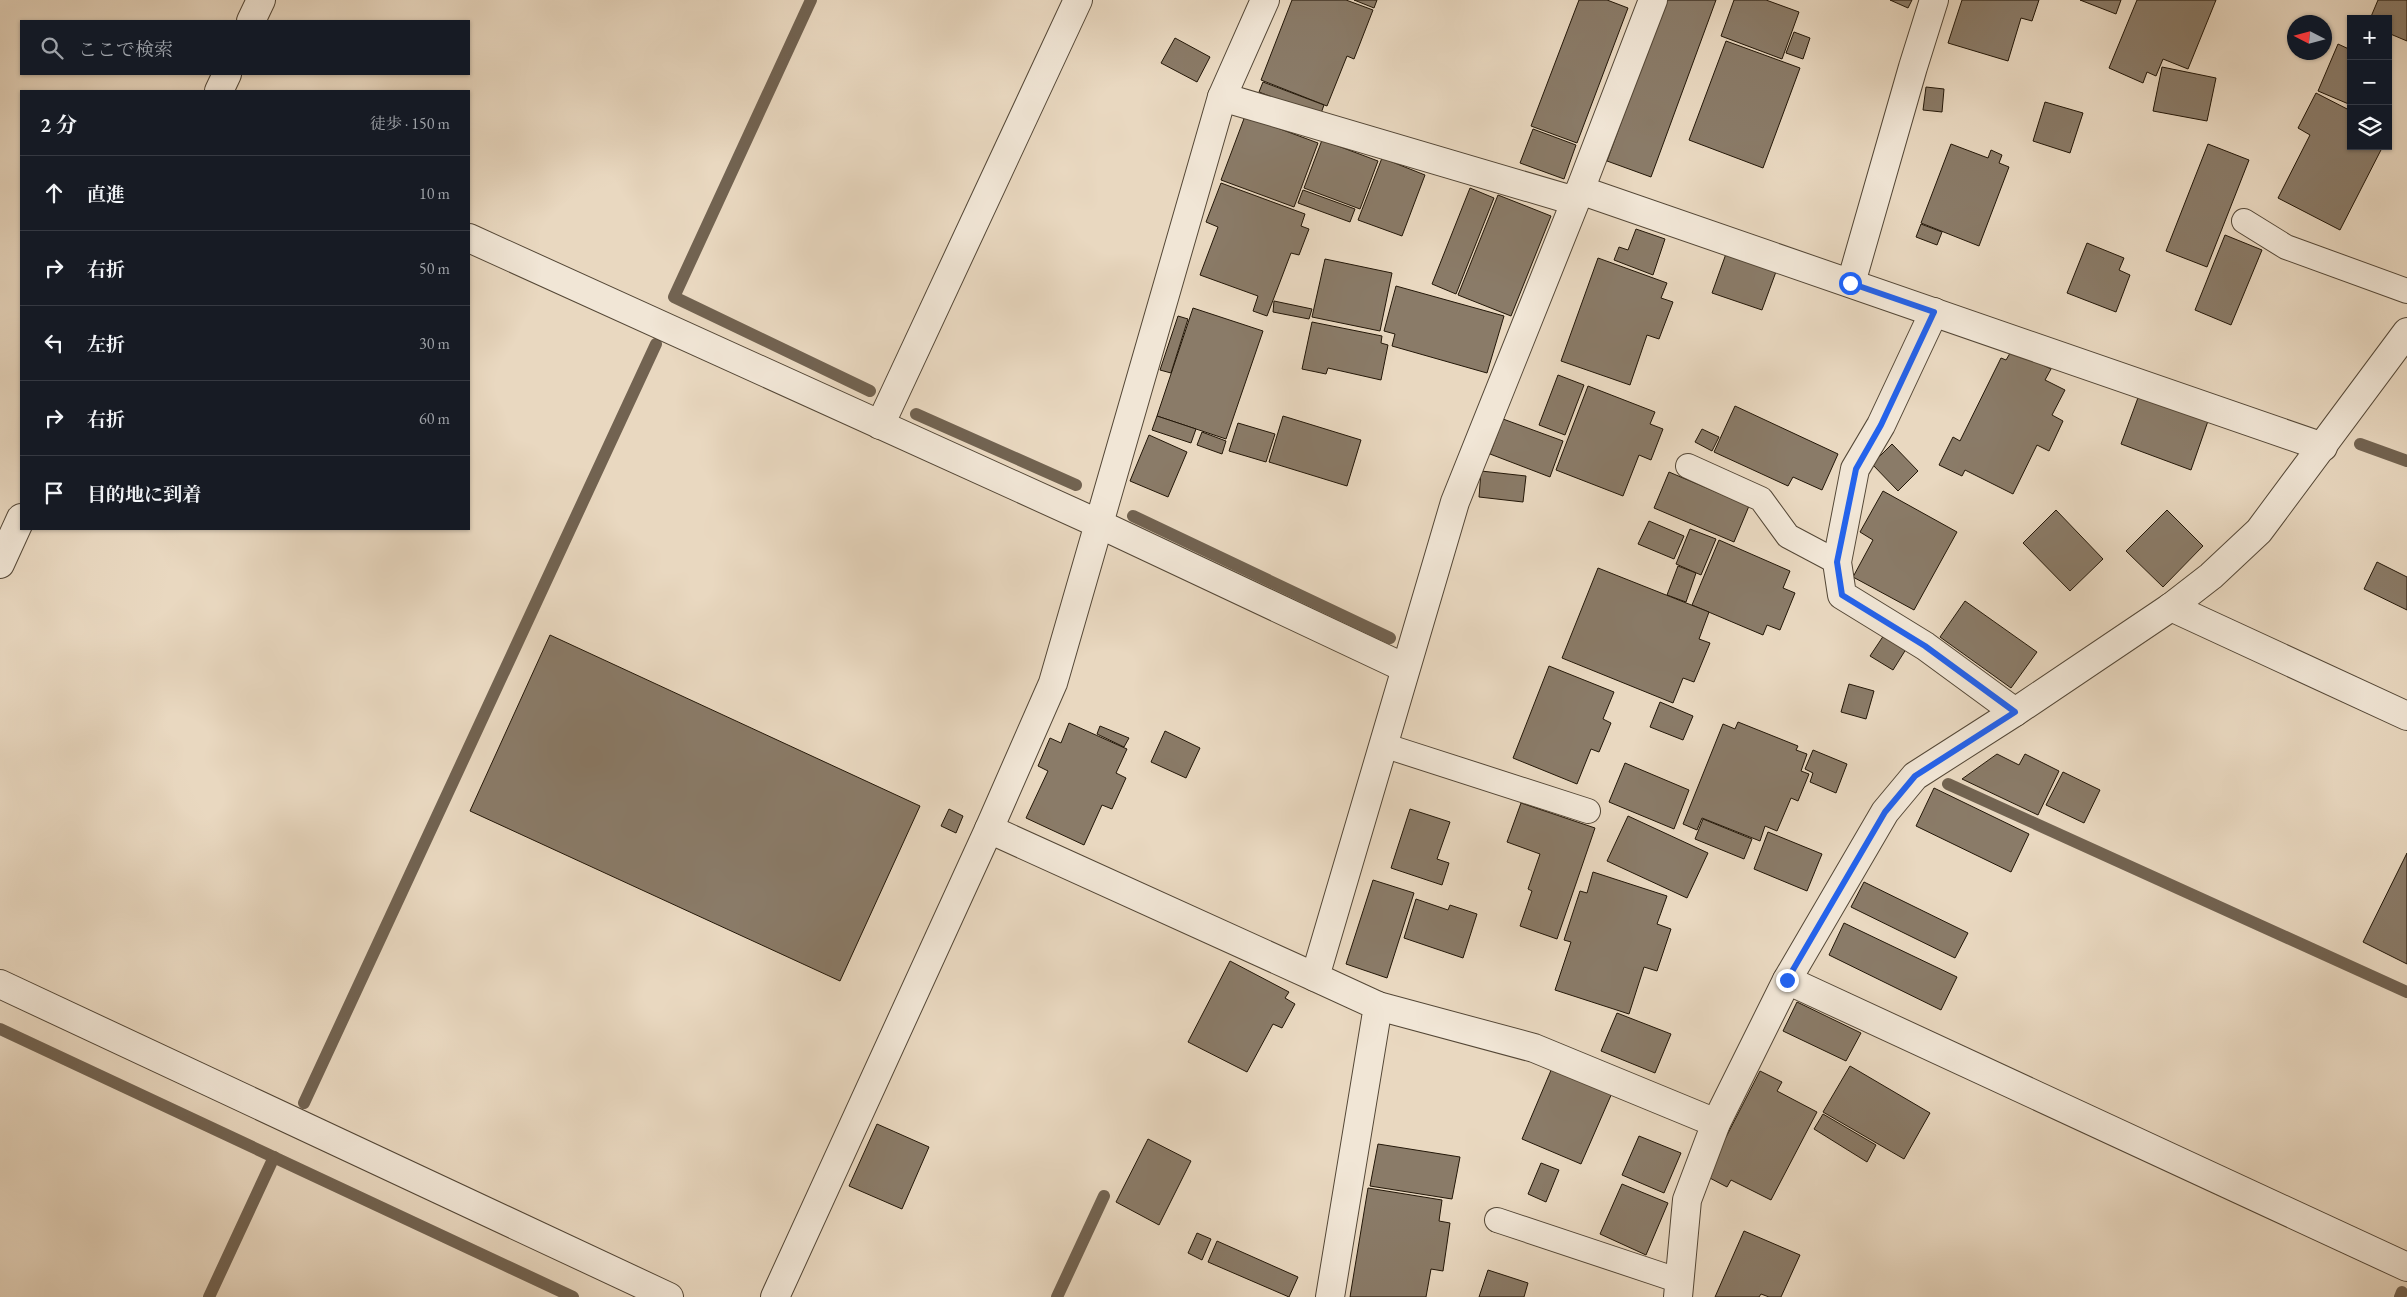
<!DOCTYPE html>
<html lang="ja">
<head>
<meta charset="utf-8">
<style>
	body { margin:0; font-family:"EB Garamond","Noto Serif JP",serif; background:#20242c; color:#f1f3f6 }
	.controls { position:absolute; right:15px; top:15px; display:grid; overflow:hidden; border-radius:0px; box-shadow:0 1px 4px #0004 }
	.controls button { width:45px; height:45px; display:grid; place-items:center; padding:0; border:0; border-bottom:1px solid #363941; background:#171b24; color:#f1f3f6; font:25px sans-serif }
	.compass { position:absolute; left:2287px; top:15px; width:45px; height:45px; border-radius:50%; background:#171b24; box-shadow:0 1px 4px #0004; rotate:276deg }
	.stop { position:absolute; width:15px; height:15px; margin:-11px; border:4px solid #2563eb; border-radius:50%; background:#fff }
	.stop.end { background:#2563eb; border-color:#fff; box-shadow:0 1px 5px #0008 }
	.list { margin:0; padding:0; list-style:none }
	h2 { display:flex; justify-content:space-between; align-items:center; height:65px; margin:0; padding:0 20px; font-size:21px }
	h2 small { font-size:16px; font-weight:400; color:#9ea1a6 }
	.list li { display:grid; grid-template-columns:32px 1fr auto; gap:15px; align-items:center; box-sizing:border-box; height:75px; padding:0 20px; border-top:1px solid #363941 }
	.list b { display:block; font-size:19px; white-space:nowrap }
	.list em { font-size:16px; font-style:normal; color:#9ea1a6 }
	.icon { flex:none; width:28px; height:28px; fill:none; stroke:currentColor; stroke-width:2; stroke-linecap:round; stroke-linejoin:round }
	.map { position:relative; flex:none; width:2407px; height:1297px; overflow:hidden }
	.search { position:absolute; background:#171b24; box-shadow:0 1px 4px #0004; left:20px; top:20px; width:450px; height:55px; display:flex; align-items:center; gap:12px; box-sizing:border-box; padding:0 18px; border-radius:0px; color:#9ea1a6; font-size:19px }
	.panel { position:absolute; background:#171b24; box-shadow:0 1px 4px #0004; left:20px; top:90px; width:450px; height:440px; border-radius:0px }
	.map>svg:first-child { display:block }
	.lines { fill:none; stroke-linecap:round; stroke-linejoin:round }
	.stream { stroke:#726351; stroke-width:12 }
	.building { fill:#8a7b68; stroke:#231708 }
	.service-casing { stroke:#544736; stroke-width:26 }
	.minor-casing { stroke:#544736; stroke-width:30 }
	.tertiary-casing { stroke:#544736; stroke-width:30 }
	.service { stroke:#f1e6d6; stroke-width:24 }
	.minor { stroke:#f1e6d6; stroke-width:28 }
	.tertiary { stroke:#f1e6d6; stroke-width:28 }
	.route { stroke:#2563eb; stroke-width:6 }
</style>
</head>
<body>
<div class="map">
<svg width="2407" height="1297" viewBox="0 0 2407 1297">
	<rect width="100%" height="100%" fill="#e9d8c0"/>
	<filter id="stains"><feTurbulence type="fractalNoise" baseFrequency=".004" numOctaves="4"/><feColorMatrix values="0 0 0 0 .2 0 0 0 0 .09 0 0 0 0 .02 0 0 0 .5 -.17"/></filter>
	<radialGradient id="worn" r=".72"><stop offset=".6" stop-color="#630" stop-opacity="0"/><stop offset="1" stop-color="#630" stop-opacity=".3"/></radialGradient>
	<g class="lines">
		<!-- stream -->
		<g class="stream">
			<polyline points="811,0 674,297 870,391"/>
			<polyline points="916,414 1076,485"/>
			<polyline points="2360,444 2407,461"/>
			<polyline points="1133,516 1390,638"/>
			<polyline points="1948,784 2407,992"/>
			<polyline points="0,1029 573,1297"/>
			<polyline points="304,1103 656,344"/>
			<polyline points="209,1297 274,1157"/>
			<polyline points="1057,1297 1104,1196"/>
			<polyline points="2400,1297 2402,1292"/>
		</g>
	</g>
	<!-- building -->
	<g class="building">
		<polygon points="1292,0 1346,0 1373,10 1354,59 1347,56 1327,106 1261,80"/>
		<polygon points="1354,0 1377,0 1374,8"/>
		<polygon points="1579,0 1607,0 1628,8 1577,143 1531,126"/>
		<polygon points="1666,0 1716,0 1651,177 1607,161"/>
		<polygon points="1734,0 1766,0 1799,12 1782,59 1721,36"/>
		<polygon points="1890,0 1912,0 1908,8"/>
		<polygon points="1962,0 2039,0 2032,21 2021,18 2008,61 1948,43"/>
		<polygon points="2080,0 2121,0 2116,14"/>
		<polygon points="2137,0 2216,0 2188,69 2163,59 2156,76 2147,72 2143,83 2109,68"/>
		<polygon points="2378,0 2407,0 2407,41 2388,33 2388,19 2370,19"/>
		<polygon points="1794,32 1810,38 1803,59 1786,53"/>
		<polygon points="1175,38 1210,57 1197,82 1161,63"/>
		<polygon points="1726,41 1800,68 1763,168 1689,140"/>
		<polygon points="2338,44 2351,50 2351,105 2318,91"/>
		<polygon points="2162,67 2216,78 2207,121 2153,111"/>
		<polygon points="1263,82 1324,105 1320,116 1259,92"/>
		<polygon points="1926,87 1944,89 1942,112 1923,110"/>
		<polygon points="2316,93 2351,111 2351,146 2383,146 2340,230 2278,198 2310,135 2298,128"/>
		<polygon points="2045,102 2083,113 2070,153 2033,141"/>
		<polygon points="1245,116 1318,143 1294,207 1221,180"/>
		<polygon points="1533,129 1576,145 1564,179 1520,163"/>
		<polygon points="1322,140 1378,161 1360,209 1304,188"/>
		<polygon points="1951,144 1988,158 1991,150 2002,155 1999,163 2009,167 1979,246 1921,223"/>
		<polygon points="2208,144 2249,160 2207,267 2166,251"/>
		<polygon points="1382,158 1425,175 1402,236 1358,220"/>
		<polygon points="1221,183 1305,214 1301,226 1309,229 1299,255 1291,253 1267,316 1253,311 1258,296 1200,275 1218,227 1206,222"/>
		<polygon points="1470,188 1494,198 1456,294 1432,284"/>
		<polygon points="1303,190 1355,209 1350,222 1298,203"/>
		<polygon points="1498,195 1551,216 1511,316 1458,295"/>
		<polygon points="1921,224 1942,232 1937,245 1916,237"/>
		<polygon points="1636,229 1665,239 1653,275 1614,260 1619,247 1628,250"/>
		<polygon points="2225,235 2262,250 2231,325 2195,310"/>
		<polygon points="2087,243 2124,258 2119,270 2130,275 2116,312 2067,293"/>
		<polygon points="1727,251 1777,269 1762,310 1712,293"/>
		<polygon points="1598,258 1667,283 1661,298 1673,302 1659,339 1647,335 1630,385 1561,361"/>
		<polygon points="1325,259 1392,273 1380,331 1312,317"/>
		<polygon points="1396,286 1504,316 1487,373 1392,346 1395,334 1384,331"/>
		<polygon points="1274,301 1312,309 1309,319 1273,312"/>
		<polygon points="1193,308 1263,331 1226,439 1157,416"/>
		<polygon points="1178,316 1188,319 1171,373 1160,370"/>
		<polygon points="1312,322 1382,336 1381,343 1388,345 1381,380 1328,368 1326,374 1302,369"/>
		<polygon points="2012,350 2051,369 2045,380 2065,390 2052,415 2063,421 2049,451 2037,445 2013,494 1965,470 1962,476 1939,465 1953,437 1960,441 2001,358 2006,360"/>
		<polygon points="1558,375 1584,385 1565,435 1539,425"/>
		<polygon points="1588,386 1655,412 1650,424 1663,429 1651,460 1639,455 1623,496 1556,470"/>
		<polygon points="2139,395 2208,421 2191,470 2121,444"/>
		<polygon points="1735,406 1838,454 1822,490 1793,477 1788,486 1714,452"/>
		<polygon points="1157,416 1196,429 1191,443 1152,430"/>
		<polygon points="1283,416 1361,440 1347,486 1269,462"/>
		<polygon points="1503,419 1563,441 1550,477 1490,454"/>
		<polygon points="1238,423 1275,434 1266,462 1229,451"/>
		<polygon points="1702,429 1719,437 1712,451 1695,442"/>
		<polygon points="1202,432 1226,441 1222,454 1197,445"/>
		<polygon points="1149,435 1187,452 1168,497 1130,481"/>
		<polygon points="1892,444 1918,471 1898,491 1872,464"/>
		<polygon points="1481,471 1526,476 1523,502 1479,497"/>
		<polygon points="1669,472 1749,506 1734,542 1654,508"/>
		<polygon points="1883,491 1957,532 1914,610 1853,577 1873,540 1860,532"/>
		<polygon points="2056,510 2103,559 2070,591 2023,543"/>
		<polygon points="2167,510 2203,546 2163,587 2126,551"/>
		<polygon points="1649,521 1684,536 1674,559 1638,544"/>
		<polygon points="1690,529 1716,539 1701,575 1676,564"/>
		<polygon points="1719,540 1790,571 1783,588 1795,593 1780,630 1767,625 1763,635 1692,605"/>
		<polygon points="2377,562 2407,577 2407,610 2364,589"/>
		<polygon points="1678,566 1696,573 1686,602 1667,595"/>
		<polygon points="1598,568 1709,612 1699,639 1710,643 1694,682 1683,678 1673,703 1562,658"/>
		<polygon points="1965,601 2037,652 2011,688 1940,637"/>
		<polygon points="1886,632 1908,646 1893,670 1870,656"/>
		<polygon points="550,635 920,806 840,981 470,811"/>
		<polygon points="1549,666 1614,692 1603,719 1611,723 1599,752 1591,749 1577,784 1513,758"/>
		<polygon points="1849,684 1874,691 1866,719 1841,712"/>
		<polygon points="1660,702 1693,716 1683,740 1650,727"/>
		<polygon points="1738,722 1798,746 1796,750 1807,754 1801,771 1809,774 1798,801 1791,798 1777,831 1765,826 1760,841 1702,818 1697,830 1683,824 1723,724 1735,729"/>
		<polygon points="1069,723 1127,749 1116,773 1126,778 1112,809 1102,805 1084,845 1026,818 1048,771 1038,766 1050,738 1061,743"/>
		<polygon points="1100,726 1129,738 1124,747 1097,734"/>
		<polygon points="1165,731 1200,748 1186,778 1151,762"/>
		<polygon points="1813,750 1847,764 1836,793 1810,782 1813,773 1805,769"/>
		<polygon points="1997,754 2019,765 2025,754 2059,771 2038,815 1962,779"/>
		<polygon points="1625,763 1689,790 1674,829 1609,802"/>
		<polygon points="2063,772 2100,790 2084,823 2046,805"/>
		<polygon points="1934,788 2029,834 2011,872 1916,826"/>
		<polygon points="1521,803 1595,828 1557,939 1520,926 1532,891 1528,889 1540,854 1507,842"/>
		<polygon points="949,809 963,816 956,833 941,826"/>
		<polygon points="1410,809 1450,822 1437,859 1449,863 1442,885 1391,868"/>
		<polygon points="1628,816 1708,853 1687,898 1607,861"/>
		<polygon points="1703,819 1752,839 1744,859 1695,839"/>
		<polygon points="1768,832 1822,854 1807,891 1754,869"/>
		<polygon points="2407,853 2407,964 2363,942"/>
		<polygon points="1593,872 1667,896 1657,924 1671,929 1657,971 1644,967 1629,1014 1555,990 1571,942 1564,940 1580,891 1587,893"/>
		<polygon points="1373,880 1414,893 1387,978 1346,964"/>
		<polygon points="1864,882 1968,933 1955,958 1851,907"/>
		<polygon points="1416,899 1448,910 1450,905 1477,914 1463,958 1404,938"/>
		<polygon points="1844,923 1957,977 1941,1010 1829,955"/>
		<polygon points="1230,961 1289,992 1285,998 1295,1004 1282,1028 1273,1024 1247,1072 1188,1042"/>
		<polygon points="1797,1002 1861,1033 1846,1061 1783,1031"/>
		<polygon points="1617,1013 1671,1034 1655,1073 1601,1051"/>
		<polygon points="1850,1066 1930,1113 1904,1159 1823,1112"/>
		<polygon points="1552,1068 1612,1093 1581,1164 1522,1139"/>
		<polygon points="1760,1071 1782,1082 1777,1091 1817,1112 1771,1200 1731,1180 1727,1187 1706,1176"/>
		<polygon points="1823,1114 1876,1145 1867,1162 1814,1129"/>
		<polygon points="877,1124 929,1147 902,1209 849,1186"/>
		<polygon points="1639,1136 1681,1153 1664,1193 1622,1175"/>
		<polygon points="1148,1139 1191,1161 1159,1225 1116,1202"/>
		<polygon points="1378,1144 1460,1157 1452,1199 1370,1186"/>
		<polygon points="1541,1163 1559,1170 1546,1202 1528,1194"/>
		<polygon points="1622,1184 1668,1203 1646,1255 1600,1234"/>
		<polygon points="1368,1188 1442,1200 1439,1221 1450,1223 1443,1271 1431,1269 1426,1297 1350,1297"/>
		<polygon points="1744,1231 1800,1255 1781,1297 1769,1297 1761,1294 1759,1297 1715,1297"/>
		<polygon points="1197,1233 1211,1239 1202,1260 1188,1253"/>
		<polygon points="1217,1241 1298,1277 1289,1297 1208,1262"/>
		<polygon points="1488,1270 1528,1283 1524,1297 1479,1297"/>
	</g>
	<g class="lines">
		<!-- service casing -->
		<g class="service-casing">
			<g id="service">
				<polyline points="2244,221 2286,247 2407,291"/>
				<polyline points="1688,466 1761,499 1788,536 1837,562"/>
				<polyline points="1383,745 1588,811"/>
				<polyline points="1497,1220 1680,1281"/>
			</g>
		</g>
		<!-- minor casing -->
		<g class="minor-casing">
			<g id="minor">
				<polyline points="1222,97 1575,201"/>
				<polyline points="1580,190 2323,447"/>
				<polyline points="469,238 1097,523 1405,668"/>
				<polyline points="1851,283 1913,67 1934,0"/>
				<polyline points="1934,312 1881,425 1855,469 1837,562 1842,595 1925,646 2015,712"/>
				<polyline points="880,425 1078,0"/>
				<polyline points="2171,607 2407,716"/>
				<polyline points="989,829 1315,977"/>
				<polyline points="1787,980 2407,1267"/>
				<polyline points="0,984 669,1297"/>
				<polyline points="1378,1006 1534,1048 1716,1123"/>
				<polyline points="775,1297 989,829 1053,683 1222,97 1265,0"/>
				<polyline points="1330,1297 1378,1006 1315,977 1455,502 1580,190 1653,0"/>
				<polyline points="1678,1297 1687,1200 1716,1123 1787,980 1885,812 1915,776 2015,712 2171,607 2211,576 2259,531 2407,332"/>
			</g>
		</g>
		<!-- tertiary casing -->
		<g class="tertiary-casing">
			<g id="tertiary">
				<polyline points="251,21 261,0"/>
				<polyline points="219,91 227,74"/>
				<polyline points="0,564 21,518"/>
			</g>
		</g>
		<!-- service -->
		<use href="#service" class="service"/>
		<!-- minor -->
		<use href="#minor" class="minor"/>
		<!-- tertiary -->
		<use href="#tertiary" class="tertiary"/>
	</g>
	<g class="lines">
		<!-- route -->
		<polyline class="route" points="1787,980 1885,812 1915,776 2015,712 1925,646 1842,595 1837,562 1856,469 1881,425 1934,312 1850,283"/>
	</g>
	<rect width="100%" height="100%" filter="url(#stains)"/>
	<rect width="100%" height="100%" fill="url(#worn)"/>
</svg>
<div class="controls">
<button>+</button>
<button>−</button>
<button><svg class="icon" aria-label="layers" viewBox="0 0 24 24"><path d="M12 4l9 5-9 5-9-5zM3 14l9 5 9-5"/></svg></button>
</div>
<svg class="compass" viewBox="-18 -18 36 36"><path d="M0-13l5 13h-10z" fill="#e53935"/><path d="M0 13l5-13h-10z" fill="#9ea1a6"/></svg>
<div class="stop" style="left:1850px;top:283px"></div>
<div class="stop end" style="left:1787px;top:980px"></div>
<div class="search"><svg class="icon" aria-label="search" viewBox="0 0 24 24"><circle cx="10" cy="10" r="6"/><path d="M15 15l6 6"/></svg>ここで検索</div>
<section class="panel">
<h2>2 分<small>徒歩 · 150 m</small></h2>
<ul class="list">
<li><svg class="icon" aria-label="ahead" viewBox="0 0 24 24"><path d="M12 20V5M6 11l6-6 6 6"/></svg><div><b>直進</b></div><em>10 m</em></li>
<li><svg class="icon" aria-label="right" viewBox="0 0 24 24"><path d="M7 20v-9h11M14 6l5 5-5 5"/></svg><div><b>右折</b></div><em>50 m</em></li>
<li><svg class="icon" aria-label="left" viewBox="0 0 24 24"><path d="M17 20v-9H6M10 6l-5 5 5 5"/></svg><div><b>左折</b></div><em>30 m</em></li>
<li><svg class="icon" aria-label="right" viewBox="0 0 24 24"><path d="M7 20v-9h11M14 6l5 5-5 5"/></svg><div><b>右折</b></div><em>60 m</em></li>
<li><svg class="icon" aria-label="arrive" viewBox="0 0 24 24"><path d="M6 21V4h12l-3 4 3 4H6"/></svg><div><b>目的地に到着</b></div></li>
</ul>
</section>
</div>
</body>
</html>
